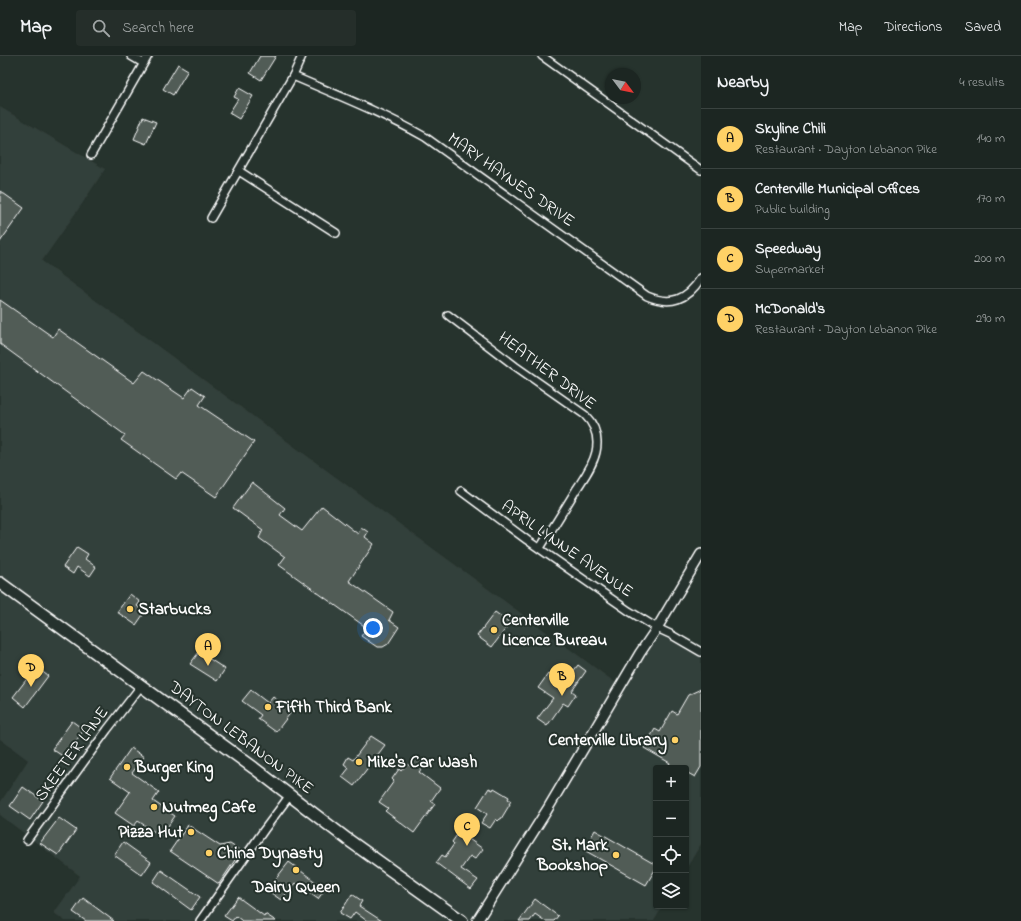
<!DOCTYPE html>
<html lang="en">
<head>
<meta charset="utf-8">
<style>
	body { margin:0; font-family:"Indie Flower",sans-serif; background:#252e2a; color:#f1f3f6 }
	.controls { position:absolute; right:12px; bottom:12px; display:grid; overflow:hidden; border-radius:4px; box-shadow:0 1px 3px #0004 }
	.controls button { width:36px; height:36px; display:grid; place-items:center; padding:0; border:0; border-bottom:1px solid #3a4340; background:#1c2622; color:#f1f3f6; font:20px sans-serif }
	.compass { position:absolute; left:605px; top:12px; width:36px; height:36px; border-radius:50%; background:#1c2622; box-shadow:0 1px 3px #0004; rotate:122deg }
	.you { position:absolute; left:373px; top:572px; width:14px; height:14px; margin:-10px; border:3px solid #fff; border-radius:50%; background:#1a73e8; box-shadow:0 0 0 6px #1a73e833 }
	.badge { display:grid; place-items:center; width:26px; height:26px; border-radius:50%; background:#ffd166; color:#111; font-size:13px; font-weight:700 }
	.pin { position:absolute; translate:-50% -33px; filter:drop-shadow(0 1px 2px #0008) }
	.pin::after { content:''; position:absolute; top:21px; width:14px; height:12px; background:inherit; clip-path:polygon(0 0,100% 0,50% 100%) }
	.list { margin:0; padding:0; list-style:none }
	h2 { display:flex; justify-content:space-between; align-items:center; height:52px; margin:0; padding:0 16px; font-size:17px }
	h2 small { font-size:13px; font-weight:400; color:#a0a5a5 }
	.list li { display:grid; grid-template-columns:26px 1fr auto; gap:12px; align-items:center; box-sizing:border-box; height:60px; padding:0 16px; border-top:1px solid #3a4340 }
	.list b { display:block; font-size:15px; white-space:nowrap }
	.list p { margin:0; font-size:13px; white-space:nowrap; color:#a0a5a5 }
	.list em { font-size:13px; font-style:normal; color:#a0a5a5 }
	.icon { flex:none; width:22px; height:22px; fill:none; stroke:currentColor; stroke-width:2; stroke-linecap:round; stroke-linejoin:round }
	.map { position:relative; flex:none; width:701px; height:865px; overflow:hidden }
	header { display:flex; align-items:center; gap:24px; box-sizing:border-box; height:56px; padding:0 20px; background:#1c2622; border-bottom:1px solid #3a4340 }
	header strong { font-size:19px }
	nav { display:flex; gap:22px; margin-inline-start:auto; font-size:14px }
	.search { width:280px; height:36px; background:#252e2a; display:flex; align-items:center; gap:10px; box-sizing:border-box; padding:0 14px; border-radius:4px; color:#a0a5a5; font-size:15px }
	main { display:flex }
	aside { flex:1; background:#1c2622 }
	.map>svg:first-child { display:block }
	.built { fill:#333f3a }
	.building { fill:#515c57; stroke:#fff }
	.lines { fill:none; stroke-linecap:round; stroke-linejoin:round }
	.minor-casing { stroke:#fff; stroke-width:10 }
	.tertiary-casing { stroke:#fff; stroke-width:12 }
	.primary-casing { stroke:#fff; stroke-width:14 }
	.minor { stroke:#26332d; stroke-width:7 }
	.tertiary { stroke:#26332d; stroke-width:9 }
	.primary { stroke:#26332d; stroke-width:11 }
	.poi-dot { fill:#ffd166; stroke:#26332d; stroke-width:1.5 }
	.labels { text-anchor:middle; dominant-baseline:central; stroke-width:4; stroke-linejoin:round; paint-order:stroke }
	.street-label { font-size:17px; fill:#fff; stroke:#26332d }
	.poi-label { font-size:17px; font-weight:bold; fill:#fff; stroke:#26332d; text-anchor:start }
</style>
</head>
<body>
<header>
<strong>Map</strong>
<div class="search"><svg class="icon" aria-label="search" viewBox="0 0 24 24"><circle cx="10" cy="10" r="6"/><path d="M15 15l6 6"/></svg>Search here</div>
<nav><a>Map</a><a>Directions</a><a>Saved</a></nav>
</header>
<main>
<div class="map">
<svg width="701" height="865" viewBox="0 0 701 865">
	<rect width="100%" height="100%" fill="#26332d"/>
	<filter id="ink" filterUnits="userSpaceOnUse"><feTurbulence type="fractalNoise" baseFrequency=".025" numOctaves="2"/><feDisplacementMap in="SourceGraphic" scale="8" xChannelSelector="R" yChannelSelector="G"/><feConvolveMatrix kernelMatrix="1 2 1 2 8 2 1 2 1" color-interpolation-filters="sRGB"/></filter>
	<g filter="url(#ink)">
		<!-- built -->
		<polygon class="built" points="0,51 105,113 82,148 42,205 620,630 657,572 701,596 701,788 686,813 686,712 656,712 656,850 663,850 654,865 65,865 54,857 80,820 0,759 0,747 28,704 0,683"/>
		<!-- building -->
		<g class="building">
			<polygon points="260,0 276,0 261,24 250,17"/>
			<polygon points="178,8 188,14 173,39 163,33"/>
			<polygon points="239,32 253,40 239,63 229,57 238,43 234,41"/>
			<polygon points="143,61 156,66 146,88 134,83"/>
			<polygon points="0,135 24,152 0,186"/>
			<polygon points="0,244 53,281 58,273 134,327 144,315 184,342 192,331 205,340 199,349 254,386 216,441 181,417 176,423 121,384 125,379 0,288"/>
			<polygon points="252,426 285,452 280,459 302,475 322,450 358,478 361,471 368,476 365,481 374,488 349,525 393,556 389,564 399,571 388,588 383,591 377,591 361,580 367,572 279,509 285,501 259,482 263,474 233,452"/>
			<polygon points="77,491 88,498 85,503 96,511 90,520 77,511 73,518 63,511"/>
			<polygon points="130,538 140,546 137,550 145,556 136,569 117,556"/>
			<polygon points="495,556 510,567 492,591 477,580"/>
			<polygon points="199,596 225,613 217,625 190,608"/>
			<polygon points="578,609 586,615 572,635 576,638 568,650 563,647 547,670 537,663 553,642 538,632 548,618 563,629"/>
			<polygon points="36,611 48,620 25,651 13,641"/>
			<polygon points="701,633 701,711 695,721 686,716 686,712 667,712 670,707 644,692 655,673 660,676 672,655 677,658 688,639"/>
			<polygon points="251,634 268,647 273,641 292,655 276,676 258,663 261,659 242,645"/>
			<polygon points="72,665 84,674 64,701 52,693"/>
			<polygon points="371,680 385,689 354,730 342,721 349,712 344,708 348,701 353,704"/>
			<polygon points="131,692 144,701 132,717 159,736 153,745 175,760 161,780 138,765 134,770 115,757 130,736 110,722"/>
			<polygon points="417,702 425,708 419,716 440,732 431,745 435,748 414,777 385,755 388,752 379,746 394,725 392,723 399,713 401,715 407,708 410,710"/>
			<polygon points="23,731 43,745 30,764 10,750"/>
			<polygon points="489,732 493,734 494,732 509,741 508,743 511,745 509,748 510,748 501,763 500,763 498,765 496,763 490,772 481,767 487,758 477,751"/>
			<polygon points="59,762 76,774 58,799 40,787"/>
			<polygon points="188,769 220,790 230,788 241,795 219,828 170,795"/>
			<polygon points="595,774 656,809 656,812 646,829 584,794"/>
			<polygon points="459,776 483,793 475,803 470,800 461,813 478,824 471,833 436,807 442,799 445,801 454,788 452,786"/>
			<polygon points="123,786 151,806 142,819 114,799"/>
			<polygon points="289,806 325,833 318,843 295,827 281,844 267,834"/>
			<polygon points="161,814 200,841 191,854 153,826"/>
			<polygon points="352,838 362,845 359,850 382,865 367,865 355,856 350,863 340,857"/>
			<polygon points="238,841 264,860 265,858 276,865 242,865 236,860 232,865 224,860"/>
			<polygon points="83,842 114,865 86,865 73,856"/>
			<polygon points="535,843 558,860 554,865 545,865 535,858 530,865 519,865"/>
		</g>
		<g class="lines">
			<!-- minor casing -->
			<g class="minor-casing">
				<g id="minor">
					<polyline points="131,0 143,7"/>
					<polyline points="542,0 701,114"/>
					<path d="M293,20C337,39 383,57 425,81L647,240C671,250 687,244 701,222"/>
					<polyline points="91,99 148,0"/>
					<polyline points="239,115 336,177"/>
					<polyline points="211,162 274,53 293,20 302,0"/>
					<path d="M448,259L515,310L585,359C595,369 599,382 596,396C593,410 583,423 576,434C564,454 552,473 540,492"/>
					<polyline points="461,435 527,484 629,555 657,572 670,578 701,596"/>
					<polyline points="27,784 107,674 141,630"/>
					<polyline points="200,865 264,774 290,739"/>
				</g>
			</g>
			<!-- tertiary casing -->
			<g class="tertiary-casing">
				<polyline id="tertiary" points="477,865 547,754 640,597 657,572 701,498"/>
			</g>
			<!-- primary casing -->
			<g class="primary-casing">
				<polyline id="primary" points="0,527 254,712 347,783 462,865"/>
			</g>
			<!-- minor -->
			<use href="#minor" class="minor"/>
			<!-- tertiary -->
			<use href="#tertiary" class="tertiary"/>
			<!-- primary -->
			<use href="#primary" class="primary"/>
		</g>
	</g>
	<!-- markers -->
	<g class="poi-dot">
		<circle cx="130" cy="553" r="4"/>
		<circle cx="494" cy="574" r="4"/>
		<circle cx="268" cy="651" r="4"/>
		<circle cx="675" cy="684" r="4"/>
		<circle cx="359" cy="706" r="4"/>
		<circle cx="127" cy="711" r="4"/>
		<circle cx="154" cy="751" r="4"/>
		<circle cx="191" cy="776" r="4"/>
		<circle cx="209" cy="797" r="4"/>
		<circle cx="616" cy="799" r="4"/>
		<circle cx="296" cy="814" r="4"/>
	</g>
	<g class="labels">
		<!-- street labels -->
		<g class="street-label">
			<text transform="translate(511 124) rotate(35)">MARY HAYNES DRIVE</text>
			<text transform="translate(547 315) rotate(37)">HEATHER DRIVE</text>
			<text transform="translate(567 493) rotate(35)">APRIL LYNNE AVENUE</text>
			<text transform="translate(241 682) rotate(37)">DAYTON LEBANON PIKE</text>
			<text transform="translate(72 698) rotate(-54)">SKEETER LANE</text>
		</g>
		<!-- poi labels -->
		<g class="poi-label">
			<text x="138" y="553">Starbucks</text>
			<text x="502" y="564">Centerville<tspan x="502" dy="20">Licence Bureau</tspan></text>
			<text x="276" y="651">Fifth Third Bank</text>
			<text x="667" y="684" text-anchor="end">Centerville Library</text>
			<text x="367" y="706">Mike's Car Wash</text>
			<text x="135" y="711">Burger King</text>
			<text x="162" y="751">Nutmeg Cafe</text>
			<text x="183" y="776" text-anchor="end">Pizza Hut</text>
			<text x="608" y="789" text-anchor="end">St. Mark<tspan x="608" dy="20">Bookshop</tspan></text>
			<text x="217" y="797">China Dynasty</text>
			<text x="296" y="831" text-anchor="middle">Dairy Queen</text>
		</g>
	</g>
</svg>
<div class="controls">
<button>+</button>
<button>−</button>
<button><svg class="icon" aria-label="locate" viewBox="0 0 24 24"><circle cx="12" cy="12" r="6"/><path d="M12 2v4M12 18v4M2 12h4M18 12h4"/></svg></button>
<button><svg class="icon" aria-label="layers" viewBox="0 0 24 24"><path d="M12 4l9 5-9 5-9-5zM3 14l9 5 9-5"/></svg></button>
</div>
<svg class="compass" viewBox="-18 -18 36 36"><path d="M0-13l5 13h-10z" fill="#e53935"/><path d="M0 13l5-13h-10z" fill="#a0a5a5"/></svg>
<div class="you"></div>
<div class="pin badge" style="left:208px;top:610px">A</div>
<div class="pin badge" style="left:562px;top:640px">B</div>
<div class="pin badge" style="left:467px;top:790px">C</div>
<div class="pin badge" style="left:31px;top:631px">D</div>
</div>
<aside>
<h2>Nearby<small>4 results</small></h2>
<ul class="list">
<li><span class="badge">A</span><div><b>Skyline Chili</b><p>Restaurant · Dayton Lebanon Pike</p></div><em>140 m</em></li>
<li><span class="badge">B</span><div><b>Centerville Municipal Offices</b><p>Public building</p></div><em>170 m</em></li>
<li><span class="badge">C</span><div><b>Speedway</b><p>Supermarket</p></div><em>200 m</em></li>
<li><span class="badge">D</span><div><b>McDonald's</b><p>Restaurant · Dayton Lebanon Pike</p></div><em>290 m</em></li>
</ul>
</aside>
</main>
</body>
</html>
